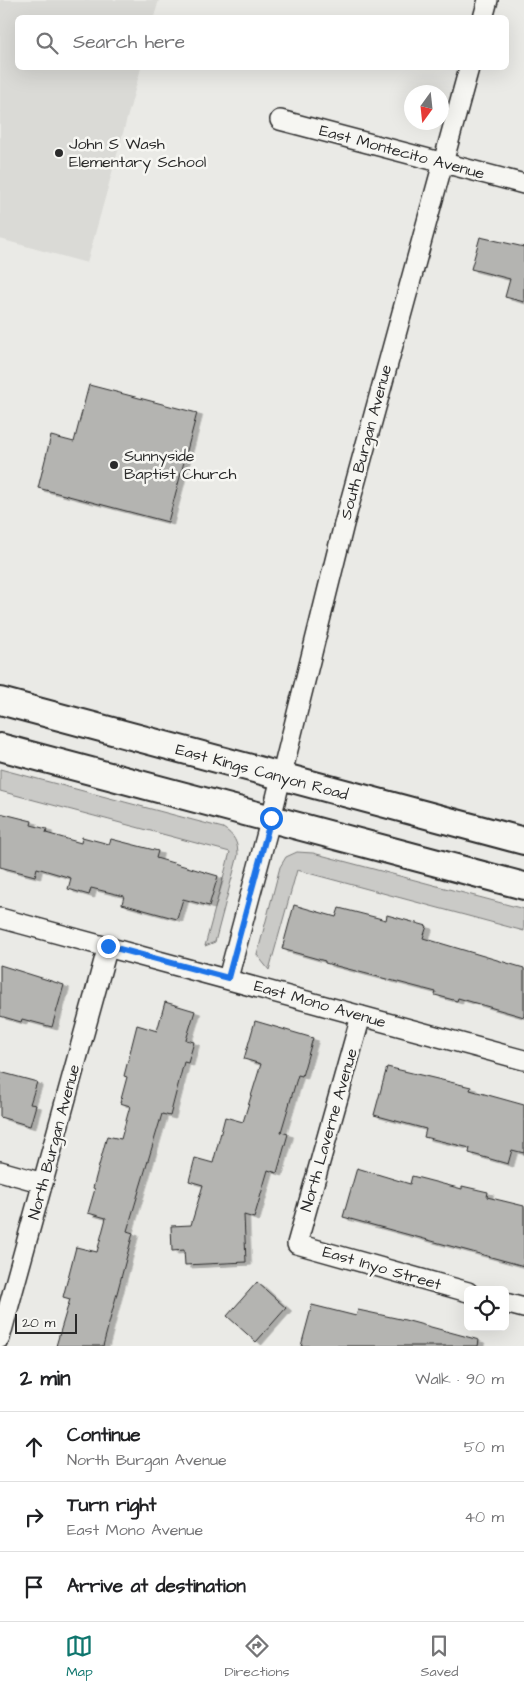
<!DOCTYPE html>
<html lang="en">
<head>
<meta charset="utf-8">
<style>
	body { margin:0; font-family:"Architects Daughter",sans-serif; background:#f2f2f2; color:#202124 }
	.controls { position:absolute; right:15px; bottom:15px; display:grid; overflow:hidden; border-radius:8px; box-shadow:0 5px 20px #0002 }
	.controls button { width:45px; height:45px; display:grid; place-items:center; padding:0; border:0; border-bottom:1px solid #e0e0e0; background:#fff; color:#202124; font:25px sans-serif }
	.compass { position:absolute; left:404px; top:85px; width:45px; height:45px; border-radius:50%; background:#fff; box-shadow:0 5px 20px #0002; rotate:195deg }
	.scale { position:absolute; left:15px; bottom:12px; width:62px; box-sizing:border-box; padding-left:5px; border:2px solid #2b2b2b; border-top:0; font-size:14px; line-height:18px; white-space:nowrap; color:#2b2b2b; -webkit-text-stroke:4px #f6f6f2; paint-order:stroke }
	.stop { position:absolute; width:15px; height:15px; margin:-11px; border:4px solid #1a73e8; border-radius:50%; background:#fff }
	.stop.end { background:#1a73e8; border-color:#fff; box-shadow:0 1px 5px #0008 }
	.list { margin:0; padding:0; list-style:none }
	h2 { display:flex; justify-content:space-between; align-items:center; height:65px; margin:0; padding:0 20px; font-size:21px }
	h2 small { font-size:16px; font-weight:400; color:#757577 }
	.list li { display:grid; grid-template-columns:32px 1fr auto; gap:15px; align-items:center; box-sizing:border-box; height:70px; padding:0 20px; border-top:1px solid #e0e0e0 }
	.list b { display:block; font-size:19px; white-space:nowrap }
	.list p { margin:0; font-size:16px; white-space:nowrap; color:#757577 }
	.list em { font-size:16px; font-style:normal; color:#757577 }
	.icon { flex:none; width:28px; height:28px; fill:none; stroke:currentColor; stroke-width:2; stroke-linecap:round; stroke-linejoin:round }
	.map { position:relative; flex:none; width:524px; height:1346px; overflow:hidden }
	.search { position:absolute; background:#fff; box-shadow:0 5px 20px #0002; left:15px; right:15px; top:15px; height:55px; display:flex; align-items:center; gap:12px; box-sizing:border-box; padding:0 18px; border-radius:8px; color:#757577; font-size:19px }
	.sheet { height:275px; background:#fff }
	nav { display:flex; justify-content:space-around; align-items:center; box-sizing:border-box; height:70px; border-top:1px solid #e0e0e0; background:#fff; font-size:14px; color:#757577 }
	nav a { display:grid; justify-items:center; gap:2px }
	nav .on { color:#0f766e }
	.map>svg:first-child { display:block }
	.built { fill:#dadad6 }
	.green { fill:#cacac7; stroke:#7a7a79 }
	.building { fill:#b4b4b1; stroke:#2b2b2b; filter:url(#shadow) }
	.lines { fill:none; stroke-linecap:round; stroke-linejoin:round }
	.minor-casing { stroke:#2b2b2b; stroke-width:22 }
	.secondary-casing { stroke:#2b2b2b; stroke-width:30 }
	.minor { stroke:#f6f6f2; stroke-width:19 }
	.secondary { stroke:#f6f6f2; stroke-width:26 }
	.route { stroke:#1a73e8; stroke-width:6 }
	.poi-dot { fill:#2b2b2b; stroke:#f6f6f2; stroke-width:2 }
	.labels { text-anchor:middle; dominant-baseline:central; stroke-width:5; stroke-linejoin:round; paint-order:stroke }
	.poi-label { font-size:16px; fill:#2b2b2b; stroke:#f6f6f2; text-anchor:start }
	.street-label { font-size:16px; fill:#2b2b2b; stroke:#f6f6f2 }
</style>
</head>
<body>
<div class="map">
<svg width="524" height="1346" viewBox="0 0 524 1346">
	<defs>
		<filter id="shadow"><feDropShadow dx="5.5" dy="3" stdDeviation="0" flood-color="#0004"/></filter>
	</defs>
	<rect width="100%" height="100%" fill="#eaeae6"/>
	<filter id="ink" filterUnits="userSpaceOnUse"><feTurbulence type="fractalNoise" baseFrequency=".02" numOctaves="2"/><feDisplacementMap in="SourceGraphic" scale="10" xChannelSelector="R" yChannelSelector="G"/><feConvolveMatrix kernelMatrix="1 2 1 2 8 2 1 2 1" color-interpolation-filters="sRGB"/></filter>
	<g filter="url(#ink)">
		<!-- built -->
		<polygon class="built" points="0,0 159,0 154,17 18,18 18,68 141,68 87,263 0,239"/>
		<!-- green -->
		<g class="green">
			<path d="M0,769L223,828C234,835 238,842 238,855L215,942L205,946L230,852L0,791Z"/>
			<polygon points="297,852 313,853 524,909 524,931 297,870 269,970 257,955 280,867 286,857"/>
		</g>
		<!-- building -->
		<g class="building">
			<polygon points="480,237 524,247 524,302 505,297 510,279 471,269"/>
			<polygon points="89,385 197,413 168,522 38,488 51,436 74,442"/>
			<polygon points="0,813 32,821 31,825 47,829 46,833 81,843 82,837 109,844 111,839 158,851 156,858 218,876 209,906 183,899 177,919 122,904 124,896 91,888 89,895 68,889 71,878 37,868 35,876 0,867"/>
			<polygon points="294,905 336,917 339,908 386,920 387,915 427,926 423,938 524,968 524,1017 458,998 457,1001 435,995 436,992 325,963 325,961 282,949"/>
			<polygon points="0,965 64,985 52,1027 22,1019 21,1022 0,1016"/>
			<polygon points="165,1002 195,1011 186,1040 194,1042 188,1063 184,1062 170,1116 162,1114 127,1231 133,1233 103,1346 56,1346 70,1299 63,1297 76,1247 97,1252 106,1218 88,1213 95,1189 93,1188 107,1136 121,1139 130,1106 120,1103 127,1077 124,1076 137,1025 157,1031"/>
			<polygon points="255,1021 313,1038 302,1076 298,1075 281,1132 288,1134 277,1173 268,1170 254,1218 244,1215 246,1262 185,1265 184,1250 172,1251 171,1226 191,1225 203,1185 189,1181 195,1158 213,1163 225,1117 243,1122 261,1064 244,1059"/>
			<polygon points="387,1067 471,1087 470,1090 524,1105 524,1153 512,1150 508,1164 469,1153 470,1148 424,1137 426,1129 374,1115"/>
			<polygon points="0,1072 37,1082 30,1104 36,1105 30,1126 0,1117"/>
			<polygon points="357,1168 410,1184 412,1176 462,1189 462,1186 488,1192 487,1197 524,1206 524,1266 343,1217"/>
			<polygon points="257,1282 286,1308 256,1342 227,1316"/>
			<polygon points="312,1305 356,1316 358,1310 405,1320 479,1340 478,1346 301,1346"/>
		</g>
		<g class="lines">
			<!-- minor casing -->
			<g class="minor-casing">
				<g id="minor">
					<polyline points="483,18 488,0"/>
					<polyline points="280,120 524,184"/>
					<polyline points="0,918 524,1060"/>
					<polyline points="228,978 271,818 344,524 469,68"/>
					<polyline points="361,1016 297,1244 468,1292"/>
					<polyline points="0,1171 43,1183"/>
					<polyline points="505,1303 524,1308"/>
					<polyline points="0,1338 108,946"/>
				</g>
			</g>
			<!-- secondary casing -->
			<g class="secondary-casing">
				<g id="secondary">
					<polyline points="0,701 524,841"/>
					<polyline points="0,747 524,886"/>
				</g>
			</g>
			<!-- minor -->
			<use href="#minor" class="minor"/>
			<!-- secondary -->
			<use href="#secondary" class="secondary"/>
		</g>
	</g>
	<g class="lines" filter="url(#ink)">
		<!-- route -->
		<polyline class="route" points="108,946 228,978 271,818"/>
	</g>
	<!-- markers -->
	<g class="poi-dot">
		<circle cx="59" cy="153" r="5"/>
		<circle cx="114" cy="465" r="5"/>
	</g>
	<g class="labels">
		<!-- poi labels -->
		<g class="poi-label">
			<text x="69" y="144">John S Wash<tspan x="69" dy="18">Elementary School</tspan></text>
			<text x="124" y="456">Sunnyside<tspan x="124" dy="18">Baptist Church</tspan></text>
		</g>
		<!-- street labels -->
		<g class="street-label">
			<text transform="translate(402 152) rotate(15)">East Montecito Avenue</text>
			<text transform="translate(366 442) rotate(-75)">South Burgan Avenue</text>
			<text transform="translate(262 772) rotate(15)">East Kings Canyon Road</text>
			<text transform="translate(320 1004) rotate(16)">East Mono Avenue</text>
			<text transform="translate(329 1130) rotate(-74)">North Laverne Avenue</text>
			<text transform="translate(54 1142) rotate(-75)">North Burgan Avenue</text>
			<text transform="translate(382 1268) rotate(16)">East Inyo Street</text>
		</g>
	</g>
</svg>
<div class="controls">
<button><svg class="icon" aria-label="locate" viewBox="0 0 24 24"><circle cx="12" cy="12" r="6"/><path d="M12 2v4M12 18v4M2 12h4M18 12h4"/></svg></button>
</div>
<svg class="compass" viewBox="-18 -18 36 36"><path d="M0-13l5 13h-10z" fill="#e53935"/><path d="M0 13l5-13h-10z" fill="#757577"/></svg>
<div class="scale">20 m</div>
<div class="stop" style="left:271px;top:818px"></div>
<div class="stop end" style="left:108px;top:946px"></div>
<div class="search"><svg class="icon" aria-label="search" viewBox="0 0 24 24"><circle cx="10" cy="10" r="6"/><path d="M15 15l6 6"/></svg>Search here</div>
</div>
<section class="sheet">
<h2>2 min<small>Walk · 90 m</small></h2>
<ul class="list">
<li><svg class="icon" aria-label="ahead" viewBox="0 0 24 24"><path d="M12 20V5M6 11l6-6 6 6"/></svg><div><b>Continue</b><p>North Burgan Avenue</p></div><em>50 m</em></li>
<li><svg class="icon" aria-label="right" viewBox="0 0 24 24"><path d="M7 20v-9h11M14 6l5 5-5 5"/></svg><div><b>Turn right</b><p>East Mono Avenue</p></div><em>40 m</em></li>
<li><svg class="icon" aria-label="arrive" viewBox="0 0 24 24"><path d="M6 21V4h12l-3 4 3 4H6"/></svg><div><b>Arrive at destination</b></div></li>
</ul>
</section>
<nav>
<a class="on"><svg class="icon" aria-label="map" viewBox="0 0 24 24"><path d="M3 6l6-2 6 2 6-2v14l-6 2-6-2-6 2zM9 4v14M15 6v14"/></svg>Map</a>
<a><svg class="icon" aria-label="directions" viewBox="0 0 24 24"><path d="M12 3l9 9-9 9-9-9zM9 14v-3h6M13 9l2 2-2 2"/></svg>Directions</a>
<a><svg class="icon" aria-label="saved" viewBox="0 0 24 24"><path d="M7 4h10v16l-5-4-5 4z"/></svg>Saved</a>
</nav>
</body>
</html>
